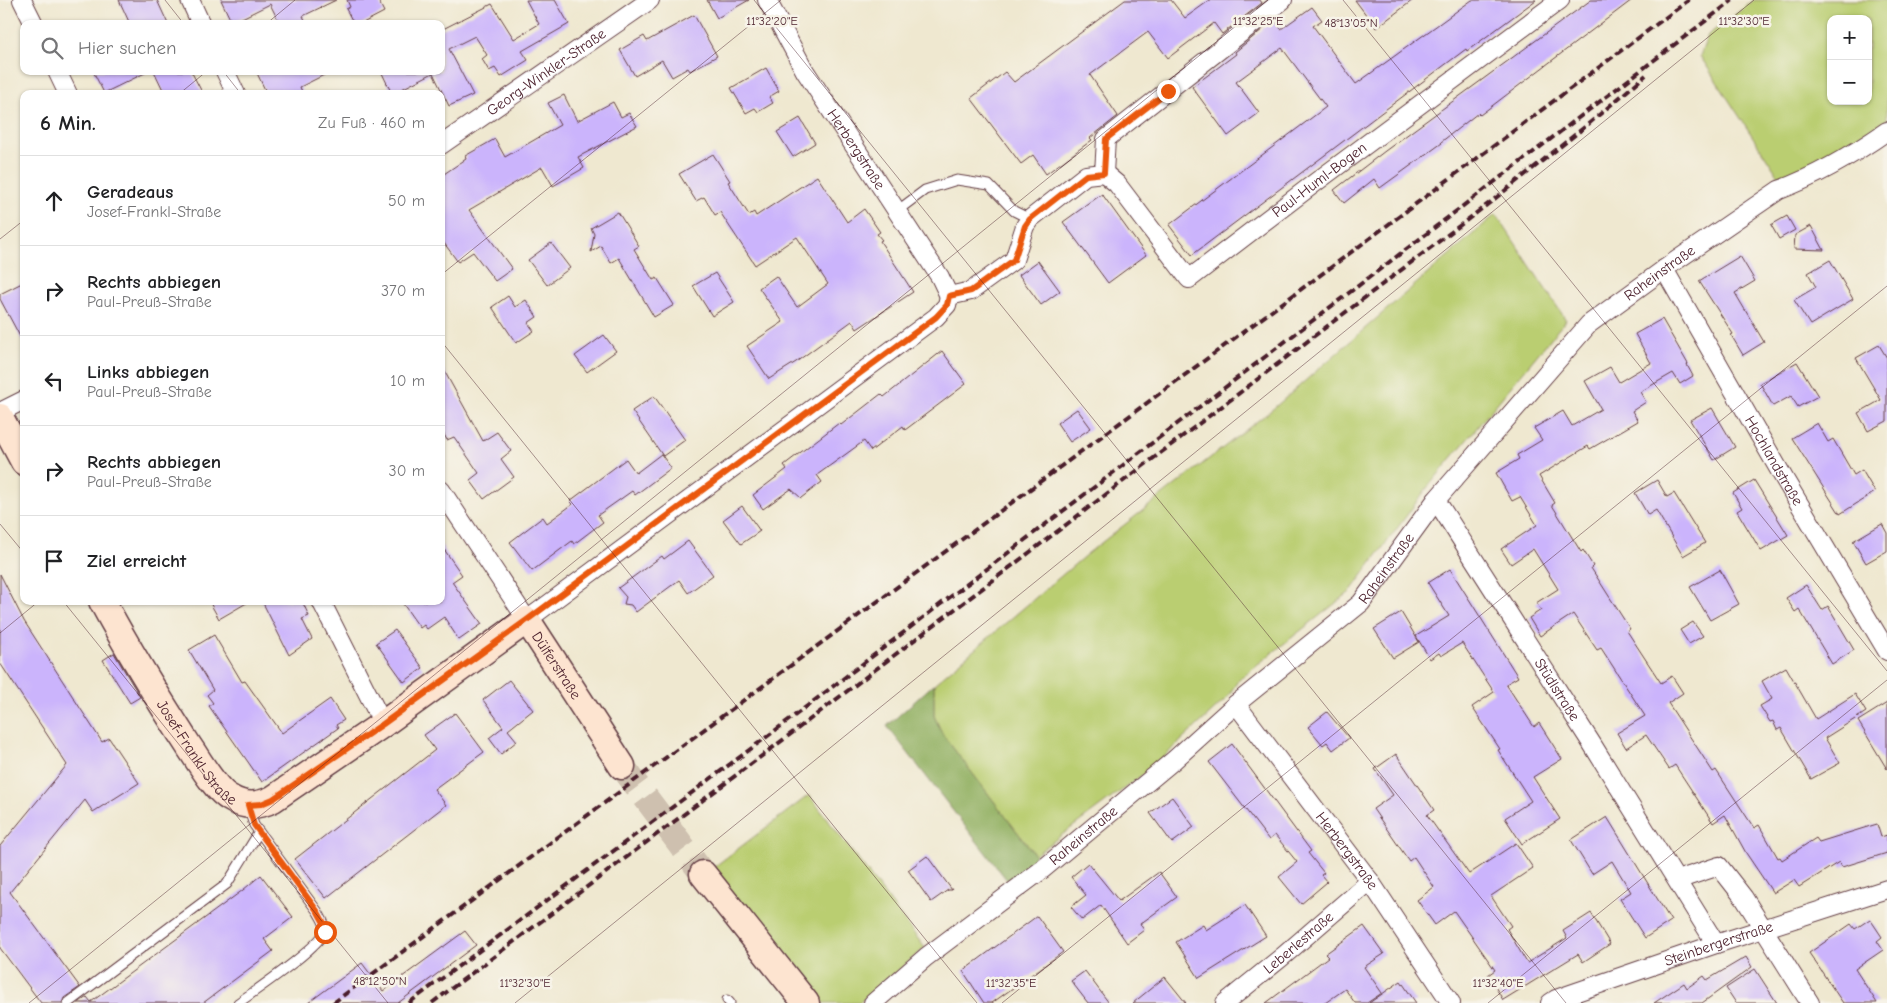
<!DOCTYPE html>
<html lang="de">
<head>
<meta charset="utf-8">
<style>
	body { margin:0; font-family:"Comic Neue",sans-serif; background:#f6f6f6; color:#202124 }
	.controls { position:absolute; right:15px; top:15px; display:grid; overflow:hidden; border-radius:10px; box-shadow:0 1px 4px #0004 }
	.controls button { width:45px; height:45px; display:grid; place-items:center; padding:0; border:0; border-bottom:1px solid #e0e0e0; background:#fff; color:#202124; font:25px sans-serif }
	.stop { position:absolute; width:15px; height:15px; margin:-11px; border:4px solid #ea580c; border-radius:50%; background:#fff }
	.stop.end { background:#ea580c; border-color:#fff; box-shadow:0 1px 5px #0008 }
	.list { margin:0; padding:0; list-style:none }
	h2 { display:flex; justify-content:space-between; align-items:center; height:65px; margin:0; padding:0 20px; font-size:21px }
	h2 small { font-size:16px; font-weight:400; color:#757577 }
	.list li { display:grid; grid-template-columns:32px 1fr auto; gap:15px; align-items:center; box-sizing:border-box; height:90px; padding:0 20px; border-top:1px solid #e0e0e0 }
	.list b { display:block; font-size:19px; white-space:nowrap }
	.list p { margin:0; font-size:16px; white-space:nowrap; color:#757577 }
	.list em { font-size:16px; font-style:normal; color:#757577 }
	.icon { flex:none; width:28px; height:28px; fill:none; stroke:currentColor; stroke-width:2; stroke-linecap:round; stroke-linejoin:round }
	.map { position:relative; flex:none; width:1887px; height:1003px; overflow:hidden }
	.search { position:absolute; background:#fff; box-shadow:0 1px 4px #0004; left:20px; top:20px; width:425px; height:55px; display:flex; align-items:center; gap:12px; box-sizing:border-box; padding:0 18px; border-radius:10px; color:#757577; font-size:19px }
	.panel { position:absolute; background:#fff; box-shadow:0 1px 4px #0004; left:20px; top:90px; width:425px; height:515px; border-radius:10px }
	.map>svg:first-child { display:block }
	.green { fill:#bace71; stroke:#82764e; fill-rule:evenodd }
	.forest { fill:#93b163; stroke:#6e6847 }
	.building { fill:#cbb4fc }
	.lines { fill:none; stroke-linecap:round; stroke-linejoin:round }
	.secondary-tunnel { stroke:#cec0af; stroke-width:26; stroke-dasharray:26 13; stroke-linecap:butt }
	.lane-casing { stroke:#633d44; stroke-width:11 }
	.street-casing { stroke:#633d44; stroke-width:20 }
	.secondary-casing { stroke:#633d44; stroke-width:29 }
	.lane { stroke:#fff; stroke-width:9 }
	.street { stroke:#fff; stroke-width:18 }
	.secondary { stroke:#fde4d0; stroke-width:26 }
	.rail { stroke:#4a1f2b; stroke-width:4; stroke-dasharray:8 4; stroke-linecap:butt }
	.route { stroke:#ea580c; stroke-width:6 }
	.ticks { fill:none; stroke:#4a1f2b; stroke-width:1; stroke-opacity:0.45 }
	.labels { text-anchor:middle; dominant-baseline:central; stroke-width:5; stroke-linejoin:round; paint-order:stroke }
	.street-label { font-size:15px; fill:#4a1f2b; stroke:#f7f3e8 }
	.ticks-label { font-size:12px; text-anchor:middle; fill:#4a1f2b; stroke:#f7f3e8; stroke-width:5; stroke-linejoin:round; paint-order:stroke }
</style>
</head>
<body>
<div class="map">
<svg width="1887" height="1003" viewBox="0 0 1887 1003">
	<rect width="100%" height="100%" fill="#f7f3e8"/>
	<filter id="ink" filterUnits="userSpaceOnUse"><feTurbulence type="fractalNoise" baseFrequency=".02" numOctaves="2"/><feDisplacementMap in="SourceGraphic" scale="10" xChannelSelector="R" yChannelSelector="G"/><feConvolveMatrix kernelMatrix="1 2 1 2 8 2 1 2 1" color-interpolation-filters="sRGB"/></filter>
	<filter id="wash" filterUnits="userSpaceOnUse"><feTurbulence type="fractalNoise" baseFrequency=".0096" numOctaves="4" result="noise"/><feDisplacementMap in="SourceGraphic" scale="20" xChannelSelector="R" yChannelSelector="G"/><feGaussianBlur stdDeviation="1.12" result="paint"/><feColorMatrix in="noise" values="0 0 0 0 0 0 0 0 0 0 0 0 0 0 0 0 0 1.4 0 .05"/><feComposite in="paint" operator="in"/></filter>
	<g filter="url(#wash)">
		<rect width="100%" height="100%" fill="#efe8d0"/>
		<!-- green -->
		<g class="green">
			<path d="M1754,0H1887V131L1804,178L1779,177L1700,56L1708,35ZM1831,19H1868V101H1831Z"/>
			<polygon points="1496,214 1566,320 1427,488 1350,592 1239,679 1227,698 1153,767 1035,855 943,735 934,716 934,684 1087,554 1274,408"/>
			<polygon points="809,795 925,948 859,1003 820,1003 792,974 710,870"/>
		</g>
		<!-- forest -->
		<polygon class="forest" points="934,684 934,716 943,735 1035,855 1024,873 1010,884 887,726"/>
		<g id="blocks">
			<!-- building -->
			<g class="building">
				<polygon points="119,0 157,0 168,24 130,24"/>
				<polygon points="221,0 336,0 303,16 307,24 280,24 270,4 232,23"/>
				<polygon points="347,0 378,0 384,12 361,24 354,24 346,9 350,7"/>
				<polygon points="526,0 555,0 569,24 522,51 528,60 501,77 495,68 489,71 482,59 487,55 475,36 449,49 473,95 449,106 433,73 392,94 381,71 441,71 441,30 492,4 514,39 539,24"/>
				<polygon points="707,0 749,0 717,18"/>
				<polygon points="1125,0 1171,0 1185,18 1210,0 1260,0 1262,3 1222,34 1214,23 1168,58 1148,32 1090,75 1118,116 1090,138 1092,140 1046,174 1033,155 1021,164 971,98 1005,72 1014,82"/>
				<polygon points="1355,0 1413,0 1376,28"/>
				<polygon points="1472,0 1536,0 1467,51 1466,49 1192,255 1169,225 1326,107 1282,48 1236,82 1259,113 1228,136 1192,87 1236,54 1235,52 1274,20 1281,29 1312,7 1322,20 1313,26 1356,84"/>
				<polygon points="1591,0 1632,0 1480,115 1478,113 1441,142 1442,143 1380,188 1374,179 1344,203 1334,190 1385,151"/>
				<polygon points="694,15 717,56 690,71 688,68 672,77 662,60 635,76 620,50 644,36 647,41"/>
				<polygon points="766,68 779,91 769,97 773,103 758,112 755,108 746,113 731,88"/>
				<polygon points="93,71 149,71 104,93"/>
				<polygon points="154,71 191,71 203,94 165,94"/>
				<polygon points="256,71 332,71 300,87 303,94 267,94"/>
				<polygon points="564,95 577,121 613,102 621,117 629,113 637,126 578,157 584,168 553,186 542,167 469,210 512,269 495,281 473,252 458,262 441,239 441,176 466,159 465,156 495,139 505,157 560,125 548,103"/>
				<polygon points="800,118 815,143 793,157 777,132"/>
				<polygon points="713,154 730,181 728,182 749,215 754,212 756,216 817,176 847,222 864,209 880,232 877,234 882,240 880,241 913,292 857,329 852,321 796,362 769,379 747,346 783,322 759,288 776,276 797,307 828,284 797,237 755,265 720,212 715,215 704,197 696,201 679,174"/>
				<polygon points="1102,194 1146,255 1108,283 1063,222"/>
				<polygon points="618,212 639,246 634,249 653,280 657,278 674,305 654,317 619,258 611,263 601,246 591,252 594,234 591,228"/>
				<polygon points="1787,216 1795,230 1779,239 1771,225"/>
				<polygon points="1811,226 1824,250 1794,249 1795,235"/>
				<polygon points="551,243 570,268 547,285 528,260"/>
				<polygon points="1740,256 1755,281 1735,293 1764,342 1743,355 1731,335 1733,334 1699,281"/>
				<polygon points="1830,260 1853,299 1810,325 1794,300 1816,287 1808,273"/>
				<polygon points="1038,261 1060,291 1041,305 1019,275"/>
				<polygon points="715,273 734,302 712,316 693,286"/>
				<polygon points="24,282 24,344 0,299 0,294"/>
				<polygon points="508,296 515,307 526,300 537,317 528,323 534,331 516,343 492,307"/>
				<polygon points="1662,319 1688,364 1687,365 1693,376 1680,384 1673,373 1640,392 1646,402 1632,411 1638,421 1590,449 1588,446 1539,476 1555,503 1552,505 1581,552 1583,550 1593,566 1591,568 1630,629 1627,631 1661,683 1672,676 1683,693 1668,703 1713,772 1716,770 1754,828 1759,825 1778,858 1780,857 1782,860 1816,838 1819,842 1877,824 1881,837 1887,835 1887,853 1842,867 1839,862 1799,887 1794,880 1773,893 1746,853 1725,815 1713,823 1675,765 1669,769 1646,735 1626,748 1617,733 1645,716 1601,648 1597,650 1573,614 1540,636 1529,618 1541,610 1536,603 1558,589 1533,549 1511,564 1501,549 1537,525 1520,497 1512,501 1496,473 1519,459 1517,455 1542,440 1534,428 1563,411 1572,426 1601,409 1585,381 1610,367 1619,382 1651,363 1635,334"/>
				<polygon points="604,335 616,351 587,372 575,356"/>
				<polygon points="1879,345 1887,358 1887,421 1868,431 1858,413 1881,400 1856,358"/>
				<polygon points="942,351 966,384 905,430 903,426 871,451 864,441 817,475 822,482 801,498 791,489 763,509 753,495 787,469 784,465 839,423 841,425 881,394 884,397"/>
				<polygon points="1797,362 1818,396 1798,407 1791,396 1773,406 1760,383"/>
				<polygon points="441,365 483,441 497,432 511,451 501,459 514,477 484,499 470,480 479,473 454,437 447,440 441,429"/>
				<polygon points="654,396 685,440 663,456 632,411"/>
				<polygon points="1712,408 1735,447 1714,460 1690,420"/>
				<polygon points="1077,409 1091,428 1070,442 1057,423"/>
				<polygon points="1817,423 1828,442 1833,439 1854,475 1862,470 1875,492 1840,514 1792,438"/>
				<polygon points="661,454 671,468 635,495 632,491 598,515 603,522 574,544 572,541 532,571 510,542 543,517 547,523 573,504 570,501 626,459 636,473"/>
				<polygon points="1657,480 1667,497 1674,493 1705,543 1683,556 1656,510 1648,515 1635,493"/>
				<polygon points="1754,480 1788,535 1761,551 1737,511 1742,508 1733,493"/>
				<polygon points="742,506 760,531 741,544 723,520"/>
				<polygon points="1882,524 1887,533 1887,551 1866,563 1853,541"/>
				<polygon points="688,541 713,575 688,593 679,580 636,612 631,605 624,604 626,597 618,588 662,556 664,559"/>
				<polygon points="441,545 462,575 452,582 482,624 459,640 444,617 427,629 424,625 420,628 401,601 441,601"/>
				<polygon points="1450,569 1518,677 1506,684 1534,727 1539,723 1562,759 1533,777 1560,819 1522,844 1505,818 1531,801 1498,750 1500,749 1472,707 1494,692 1462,643 1441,656 1439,653 1430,659 1416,636 1449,616 1428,583"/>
				<polygon points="1720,570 1739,604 1710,620 1690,587"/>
				<polygon points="0,574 24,621 102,742 109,738 139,783 93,812 85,800 10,892 80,987 64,998 62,1003 41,1003 0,948 0,846 67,765 0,663"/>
				<polygon points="1806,585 1822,610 1828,606 1854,650 1832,664 1799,609 1795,612 1786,598"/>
				<polygon points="209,601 250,601 219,619"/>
				<polygon points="262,601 302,601 309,616 302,619 312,639 289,655"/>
				<polygon points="1401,612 1419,642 1393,658 1374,629"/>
				<polygon points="1693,622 1703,636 1689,644 1680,630"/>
				<polygon points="395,630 423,668 404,682 376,643"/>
				<polygon points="214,635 242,682 245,681 282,733 330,699 344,720 336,725 338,728 262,782 209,706 213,703 207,695 213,690 189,650"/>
				<polygon points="114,653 140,697 130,703 103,660"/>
				<polygon points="1786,667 1816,719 1855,694 1866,712 1825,738 1840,763 1811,779 1781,728 1777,730 1773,721 1770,722 1760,706 1772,699 1762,681"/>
				<polygon points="509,680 533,710 508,730 517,741 501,754 489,738 503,727 483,700"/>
				<polygon points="1887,703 1887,769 1858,721"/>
				<polygon points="1327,712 1349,738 1333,750 1327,742 1323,745 1308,727"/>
				<polygon points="455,713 484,752 434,789 446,805 326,898 295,859 435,750 424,735"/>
				<polygon points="1232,744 1311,851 1308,853 1324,873 1321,875 1327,882 1301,904 1279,877 1297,862 1275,835 1269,840 1209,762"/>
				<polygon points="1396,754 1434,810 1427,815 1469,874 1516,843 1533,868 1491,896 1511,926 1507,929 1527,963 1567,938 1563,931 1591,913 1610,944 1583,962 1578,954 1503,1000 1488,975 1495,970 1454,911 1435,925 1417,900 1434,887 1414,857 1409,861 1373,809 1393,795 1375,769"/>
				<polygon points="1172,797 1194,827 1172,843 1150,813"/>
				<polygon points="1607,817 1671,921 1645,938 1620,899 1631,892 1612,861 1592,874 1571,840"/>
				<polygon points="927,856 952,890 948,890 931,902 908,870"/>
				<polygon points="1088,863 1119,901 1159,872 1177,897 1140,924 1144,930 1127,943 1101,905 1082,920 1071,907 1086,895 1071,877"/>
				<polygon points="261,875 293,917 264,939 273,951 203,1003 78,1003 87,997 91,1002 243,890"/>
				<polygon points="1245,905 1266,936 1199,978 1176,942 1203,925 1206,930"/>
				<polygon points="1037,916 1063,952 992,1003 984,1003 963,971"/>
				<polygon points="1870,919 1882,937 1877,941 1883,950 1855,969 1877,1003 1843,1003 1809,953 1851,924 1855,929"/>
				<polygon points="1364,926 1384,954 1364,967 1382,993 1367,1003 1355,1003 1345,989 1325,1003 1266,1003 1328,957 1325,954"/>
				<polygon points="465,931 476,945 398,1003 308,1003 362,963 383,991"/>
				<polygon points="1746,957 1752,967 1702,1003 1654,1003 1684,983 1687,988 1704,976 1707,980"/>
				<polygon points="1755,969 1777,1003 1736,1003 1726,988"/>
				<polygon points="1085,971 1109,1003 1088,1003 1071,981"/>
				<polygon points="1165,977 1186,1003 1133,1003"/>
				<polygon points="1401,981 1416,1003 1369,1003"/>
			</g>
		</g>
	</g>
	<g filter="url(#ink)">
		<use href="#blocks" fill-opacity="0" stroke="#633d44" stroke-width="1"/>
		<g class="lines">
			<!-- secondary-tunnel -->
			<polyline class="secondary-tunnel" points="622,766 703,874"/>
			<!-- lane casing -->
			<g class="lane-casing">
				<g id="lane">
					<polyline points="897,211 925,190 957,180 989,185 1014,211 1030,219"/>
					<polyline points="727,1000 730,1003"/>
					<polyline points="68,1003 227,884 259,832"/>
					<path d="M238,1003C253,992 322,946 325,930C326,924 321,918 318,912L254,825L248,807"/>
				</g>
			</g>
			<!-- street casing -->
			<g class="street-casing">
				<g id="street">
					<polyline points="22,0 34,24"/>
					<polyline points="190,0 201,24"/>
					<path id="s1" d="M767,0L805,71L940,277L949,296"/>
					<polyline points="57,71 68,94"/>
					<polyline points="225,71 236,94"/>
					<path id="s2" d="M441,145L650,0"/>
					<path id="s3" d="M1104,173L1117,184L1189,279L1316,182L1560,0"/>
					<polyline points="1104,173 1106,139 1283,0"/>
					<path id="s4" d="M1664,269L1785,480L1887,651"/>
					<polyline points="949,296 971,291 1014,260 1025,226 1030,219 1086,175 1104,173"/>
					<polyline points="0,412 24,400"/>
					<polyline points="441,490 527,620 936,317 947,305 949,296"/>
					<path id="s5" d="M1436,500L1592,744L1716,944"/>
					<polyline points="321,601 383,724"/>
					<path id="s6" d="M1236,704L1370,881L1451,1003"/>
					<polyline points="1677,880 1719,866 1744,898 1810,1003"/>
					<path id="s7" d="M873,1003L926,957L1043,869L1174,760L1236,704L1361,603L1436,500L1589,324L1674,262L1779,190C1817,176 1854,154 1887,131"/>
					<path id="s8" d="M1225,1003L1282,957L1370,881"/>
					<path id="s9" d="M1550,1003L1556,999L1716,944L1887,889"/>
				</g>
			</g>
			<!-- secondary casing -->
			<g class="secondary-casing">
				<g id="secondary">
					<polyline points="0,417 24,462"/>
					<path id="s10" d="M102,601C129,651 159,700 190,748C199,761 216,791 230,798C244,807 259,806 273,799L383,724L527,620L622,766"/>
					<polyline points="703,874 806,1003"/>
				</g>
			</g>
			<!-- lane -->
			<use href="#lane" class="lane"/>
			<!-- street -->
			<use href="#street" class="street"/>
			<!-- secondary -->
			<use href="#secondary" class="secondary"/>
			<!-- rail -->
			<g class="rail">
				<polyline points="333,1003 1334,265 1689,0"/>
				<polyline points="409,1003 760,742 1733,0"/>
				<polyline points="432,1003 767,752 1492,201 1586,126 1646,75"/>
			</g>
		</g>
	</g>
	<g class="lines" filter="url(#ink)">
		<!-- route -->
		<polyline class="route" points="325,932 324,923 318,912 254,825 248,805 261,804 273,799 383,724 527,620 936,317 947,305 949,296 971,291 1014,260 1025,226 1030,219 1086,175 1104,173 1106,139 1168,91"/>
	</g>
	<!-- ticks -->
	<path class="ticks" d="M165,0L184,24M754,0L1566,1003M1343,0L1887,671M266,24L295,0M223,71L241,94M179,94L207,71M0,239L24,220M441,275L781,0M441,341L977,1003M0,524L24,553M63,601L388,1003M0,633L39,601M29,1003L1268,0M515,1003L1754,0M1002,1003L1887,286M1488,1003L1887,680"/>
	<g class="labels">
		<!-- street labels -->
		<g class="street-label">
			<text stroke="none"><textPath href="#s2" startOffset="128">Georg-Winkler-Straße</textPath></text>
			<text stroke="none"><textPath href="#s1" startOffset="174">Herbergstraße</textPath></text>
			<text stroke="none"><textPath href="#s3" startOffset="300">Paul-Huml-Bogen</textPath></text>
			<text stroke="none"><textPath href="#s7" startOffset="1079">Raheinstraße</textPath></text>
			<text stroke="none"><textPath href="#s4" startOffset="221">Hochlandstraße</textPath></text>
			<text stroke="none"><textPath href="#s7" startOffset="674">Raheinstraße</textPath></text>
			<text stroke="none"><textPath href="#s10" startOffset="646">Dülferstraße</textPath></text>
			<text stroke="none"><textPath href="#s5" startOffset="225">Stüdlstraße</textPath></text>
			<text stroke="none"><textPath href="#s10" startOffset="179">Josef-Frankl-Straße</textPath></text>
			<text stroke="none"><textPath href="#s7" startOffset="269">Raheinstraße</textPath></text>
			<text stroke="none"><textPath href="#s6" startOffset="184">Herbergstraße</textPath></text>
			<text stroke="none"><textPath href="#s8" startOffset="95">Leberlestraße</textPath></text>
			<text stroke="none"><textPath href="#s9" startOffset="179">Steinbergerstraße</textPath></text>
		</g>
	</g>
	<g class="ticks-label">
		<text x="772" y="25">11°32'20"E</text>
		<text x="1258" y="25">11°32'25"E</text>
		<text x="1744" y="25">11°32'30"E</text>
		<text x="1351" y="27">48°13'05"N</text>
		<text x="380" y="985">48°12'50"N</text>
		<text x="525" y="987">11°32'30"E</text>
		<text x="1011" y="987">11°32'35"E</text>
		<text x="1498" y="987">11°32'40"E</text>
	</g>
</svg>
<div class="controls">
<button>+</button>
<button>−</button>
</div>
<div class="stop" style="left:325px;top:932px"></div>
<div class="stop end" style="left:1168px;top:91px"></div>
<div class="search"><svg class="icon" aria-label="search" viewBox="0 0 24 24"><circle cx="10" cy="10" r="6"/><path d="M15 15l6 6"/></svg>Hier suchen</div>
<section class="panel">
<h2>6 Min.<small>Zu Fuß · 460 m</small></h2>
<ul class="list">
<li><svg class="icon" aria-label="ahead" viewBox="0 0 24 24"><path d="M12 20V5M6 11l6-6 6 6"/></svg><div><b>Geradeaus</b><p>Josef-Frankl-Straße</p></div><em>50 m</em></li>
<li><svg class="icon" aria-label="right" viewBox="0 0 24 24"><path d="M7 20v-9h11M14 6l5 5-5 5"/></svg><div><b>Rechts abbiegen</b><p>Paul-Preuß-Straße</p></div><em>370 m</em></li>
<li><svg class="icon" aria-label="left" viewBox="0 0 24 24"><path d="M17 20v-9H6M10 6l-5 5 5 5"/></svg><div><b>Links abbiegen</b><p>Paul-Preuß-Straße</p></div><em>10 m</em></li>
<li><svg class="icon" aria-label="right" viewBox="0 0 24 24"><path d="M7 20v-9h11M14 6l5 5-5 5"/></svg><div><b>Rechts abbiegen</b><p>Paul-Preuß-Straße</p></div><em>30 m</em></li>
<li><svg class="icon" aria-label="arrive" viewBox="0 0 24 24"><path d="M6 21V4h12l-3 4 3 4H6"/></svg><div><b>Ziel erreicht</b></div></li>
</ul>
</section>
</div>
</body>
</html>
